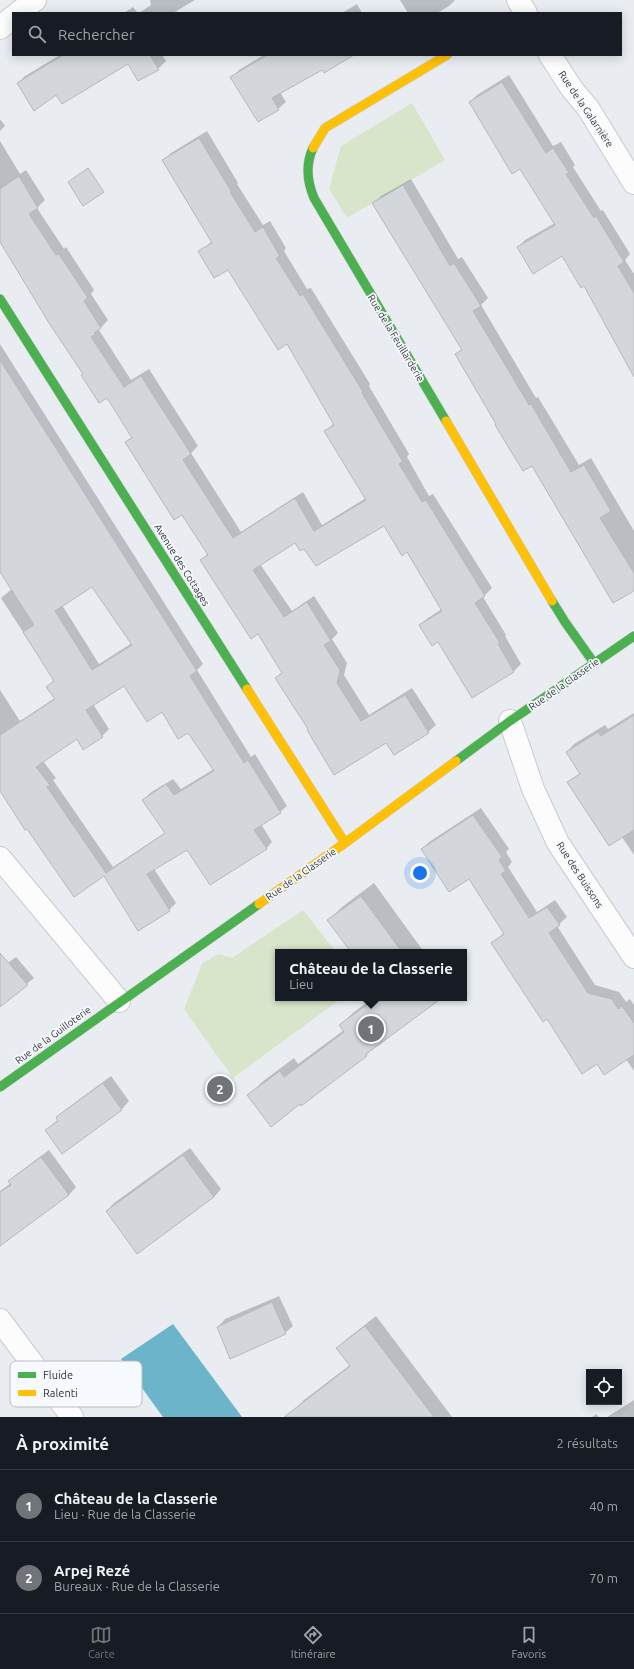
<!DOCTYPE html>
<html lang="fr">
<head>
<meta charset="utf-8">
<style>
	body { margin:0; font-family:Ubuntu,sans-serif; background:#20242c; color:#f1f3f6 }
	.controls { position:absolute; right:12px; bottom:12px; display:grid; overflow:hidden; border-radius:0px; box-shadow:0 2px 10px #0003 }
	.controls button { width:36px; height:36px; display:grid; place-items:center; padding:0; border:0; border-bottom:1px solid #363941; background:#171b24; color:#f1f3f6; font:20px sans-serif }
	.you { position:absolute; left:420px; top:873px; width:14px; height:14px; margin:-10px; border:3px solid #fff; border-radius:50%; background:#1a73e8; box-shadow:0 0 0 6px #1a73e833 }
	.badge { display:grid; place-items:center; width:26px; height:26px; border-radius:50%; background:#707377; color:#fff; font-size:13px; font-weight:700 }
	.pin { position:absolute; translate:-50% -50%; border:2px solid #fff; box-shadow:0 1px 4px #0006 }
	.popup { position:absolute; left:275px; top:949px; width:192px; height:52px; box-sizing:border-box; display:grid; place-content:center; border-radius:0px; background:#171b24; filter:drop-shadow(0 1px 3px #0005); font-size:13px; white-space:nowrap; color:#9ea1a6 }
	.popup b { font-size:15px; color:#f1f3f6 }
	.popup::after { content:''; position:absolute; left:50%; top:100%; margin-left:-8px; border:8px solid transparent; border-top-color:#171b24 }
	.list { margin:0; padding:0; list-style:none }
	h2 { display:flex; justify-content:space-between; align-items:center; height:52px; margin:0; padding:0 16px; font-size:17px }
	h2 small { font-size:13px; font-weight:400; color:#9ea1a6 }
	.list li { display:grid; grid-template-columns:26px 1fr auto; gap:12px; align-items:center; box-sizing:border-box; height:72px; padding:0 16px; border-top:1px solid #363941 }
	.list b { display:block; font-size:15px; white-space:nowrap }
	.list p { margin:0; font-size:13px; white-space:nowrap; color:#9ea1a6 }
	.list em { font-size:13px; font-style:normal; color:#9ea1a6 }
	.icon { flex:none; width:22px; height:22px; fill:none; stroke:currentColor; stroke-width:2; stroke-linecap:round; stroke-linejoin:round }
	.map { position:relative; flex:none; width:634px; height:1417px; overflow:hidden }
	.search { position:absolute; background:#171b24; box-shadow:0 2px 10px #0003; left:12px; right:12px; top:12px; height:44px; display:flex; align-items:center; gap:10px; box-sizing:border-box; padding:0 14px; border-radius:0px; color:#9ea1a6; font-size:15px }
	.sheet { height:196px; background:#171b24 }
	nav { display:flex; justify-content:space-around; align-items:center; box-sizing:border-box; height:56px; border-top:1px solid #363941; background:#171b24; font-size:11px; color:#9ea1a6 }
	nav a { display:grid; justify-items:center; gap:2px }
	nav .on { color:#707377 }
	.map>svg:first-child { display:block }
	.green { fill:#d8e5ca }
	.water { fill:#6cb4c9 }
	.shadow { fill:#0003; fill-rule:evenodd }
	.building { fill:#d3d6da; stroke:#b5b8bc; fill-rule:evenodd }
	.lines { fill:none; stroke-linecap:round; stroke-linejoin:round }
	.street-casing { stroke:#c7cbcf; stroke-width:24 }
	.fast-casing { stroke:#c7cbcf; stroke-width:10 }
	.slow-casing { stroke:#c7cbcf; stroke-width:10 }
	.street { stroke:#fcfcfd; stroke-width:22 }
	.fast { stroke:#4caf50; stroke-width:9 }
	.slow { stroke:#ffc107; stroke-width:9 }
	.labels { text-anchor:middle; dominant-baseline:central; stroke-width:3.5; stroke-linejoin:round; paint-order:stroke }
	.street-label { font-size:10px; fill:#2f3135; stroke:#f6f9fd }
	.key { fill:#f6f9fd; stroke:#babdc1; stroke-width:1 }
	.key-label { font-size:11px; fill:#2f3135 }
</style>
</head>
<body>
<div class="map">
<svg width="634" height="1417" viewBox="0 0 634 1417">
	<rect width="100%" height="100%" fill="#e9edf2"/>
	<!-- green -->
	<g class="green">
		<polygon points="412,103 445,160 347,218 329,189 341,146"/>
		<polygon points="303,910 336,952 278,952 278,998 342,998 233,1078 184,1009 202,964 218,954 232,958"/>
	</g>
	<!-- water -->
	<polygon class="water" points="173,1324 242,1417 163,1417 121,1359"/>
	<!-- shadow -->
	<g class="shadow">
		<polygon points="150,0 195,0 173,13 139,13 151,5"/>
		<polygon points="400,0 455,0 449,6 437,13 408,13"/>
		<polygon points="357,4 362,13 342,13"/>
		<polygon points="133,7 138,13 124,13"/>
		<polygon points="60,55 162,55 166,61 158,69 139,80 129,63 57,94 18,83 25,76"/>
		<polygon points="264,55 352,55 322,68 280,92 286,102 278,109 232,78 239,70"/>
		<polygon points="509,75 553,146 561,142 575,165 573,167 601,211 603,210 630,254 625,260 634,274 634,369 584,285 563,255 518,247 525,240 555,223 520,167 470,102 477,95"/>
		<polygon points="0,119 5,126 0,131"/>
		<polygon points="207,131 238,183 237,184 263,225 270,221 286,248 284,251 307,289 311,288 370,384 369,386 409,454 407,457 429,496 433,494 492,588 483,597 506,635 505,636 521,664 514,671 472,697 438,640 420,625 428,618 442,609 407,551 384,524 304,547 295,541 260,564 292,611 314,596 338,633 332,639 347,663 344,675 369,715 412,688 436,725 428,732 394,754 386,741 309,729 276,678 283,672 258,633 202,560 208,553 182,514 126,442 132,437 107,397 84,374 0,241 0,141 20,174 26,170 45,200 37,208 64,249 66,247 94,290 91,294 108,320 99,330 131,380 149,369 198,446 191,453 241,532 303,492 322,525 366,498 326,431 334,423 288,343 228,268 200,252 212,241 163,160 171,153"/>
		<polygon points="411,179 458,259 462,257 488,298 481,305 536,398 538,397 579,465 591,458 634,531 634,590 532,465 456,354 462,349 374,203 381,196"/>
		<path d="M0,344L203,664L197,670L251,757L255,754L287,806L280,812L261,824L272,842L266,849L188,848L154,869L176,903L169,910L138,930L104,875L0,789V690L20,721L55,698L47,687L54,680L1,598L12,589L0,570ZM93,586L132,643L99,664L62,605ZM124,684L189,731L214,769L181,789L173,779L150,793L144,800L166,832L113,867L53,780L56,778L43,761L77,738L102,736L109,729L93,704Z"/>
		<polygon points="634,713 634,855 622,837 569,782 580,773 567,752 574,744 605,725 608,729"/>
		<polygon points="481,808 509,849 506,852 512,862 508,867 537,912 555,900 567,917 557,926 595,985 619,992 626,1002 630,999 634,1005 634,1071 626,1059 597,1063 547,1018 492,943 504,933 469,878 422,849 429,842"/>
		<polygon points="374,883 424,952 352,952 329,920 342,907"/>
		<polygon points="0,956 6,964 16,957 34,978 0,1006"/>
		<polygon points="373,998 439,998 301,1105 300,1103 249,1095 262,1082 294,1058 298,1064 344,1030 340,1025 354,1012"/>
		<polygon points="111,1076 129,1101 122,1109 62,1152 46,1130 59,1119 58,1117 65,1110"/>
		<polygon points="190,1148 221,1189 214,1197 138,1252 107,1211 114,1203"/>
		<polygon points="49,1150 76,1187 69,1195 0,1231 0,1191 11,1183 10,1181 17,1174"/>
		<polygon points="279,1296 293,1326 285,1333 218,1327 225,1319"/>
		<polygon points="376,1316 452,1417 299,1417 294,1410 304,1400 350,1365 337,1348 348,1338"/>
		<polygon points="634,1400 634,1417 607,1417"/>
		<polygon points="596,1414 599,1417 592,1417"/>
	</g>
	<!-- building -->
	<g class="building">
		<polygon points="63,55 150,55 159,70 138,81 128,64 62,104 56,95 34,111 17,83"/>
		<polygon points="267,55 354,55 324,73 322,70 272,98 279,110 258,122 230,77"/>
		<polygon points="502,82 546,153 553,148 569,173 566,174 594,218 596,216 624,262 618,266 634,293 634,377 584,286 581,288 562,256 533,274 517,247 555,225 520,169 512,174 469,102"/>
		<polygon points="199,138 231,191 230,192 255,232 263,227 280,256 276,258 300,296 303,294 363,392 362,393 403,462 399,464 422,502 426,500 485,596 475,603 500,643 498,644 514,672 472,698 438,642 432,646 419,625 442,611 407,552 402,556 384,526 316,566 304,549 300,551 295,543 253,570 284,617 307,602 331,641 324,645 340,670 337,683 361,721 405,695 429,733 394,755 386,743 334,775 307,730 308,729 275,678 282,673 258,634 251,639 200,560 208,555 182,515 174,520 125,442 132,438 107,398 99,403 81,375 83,374 49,323 0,242 0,189 19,176 38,208 29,214 56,255 59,254 88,298 84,301 101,328 94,333 96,334 91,337 124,387 141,376 191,454 183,460 233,538 295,498 314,531 366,500 324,431 334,425 287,344 278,350 228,270 214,278 198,251 212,243 162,160"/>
		<polygon points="88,168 104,192 83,206 68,182"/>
		<polygon points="403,185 450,266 454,263 481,306 473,311 529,405 531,404 571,472 584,465 611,511 600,518 634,573 634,591 613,603 532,466 523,471 495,425 496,424 455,354 462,350 372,203"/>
		<path d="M0,360L197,671L190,676L244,763L248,760L281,813L254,830L267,849L210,885L187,850L147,874L170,911L138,931L104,876L74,897L27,829L25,830L0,791V735L55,699L46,687L54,681L23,632L34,625L0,572ZM92,587L132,645L92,670L55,611ZM124,686L147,722L162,712L178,739L188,733L214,771L174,795L166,784L142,800L165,833L106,873L47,787L50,785L36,767L77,739L83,750L103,737L86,710Z"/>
		<polygon points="634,715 634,830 609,846 567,782 580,774 566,752 598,732 601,736"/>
		<polygon points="473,815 502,857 499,860 506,871 501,874 529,918 547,907 560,925 549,933 588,993 612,999 618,1009 622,1006 634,1023 634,1055 604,1075 597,1064 582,1074 547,1019 543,1022 491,943 504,934 469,879 449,892 421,849"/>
		<polygon points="361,896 402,952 351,952 327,920"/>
		<polygon points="0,953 28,985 0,1007"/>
		<polygon points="376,998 442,998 366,1054 367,1056 301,1106 300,1104 271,1127 247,1095 280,1071 284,1077 344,1032 339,1025"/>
		<polygon points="103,1083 122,1110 62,1154 45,1130 58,1121 56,1117"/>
		<polygon points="183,1155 214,1197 137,1254 106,1211"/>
		<polygon points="41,1157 69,1195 0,1246 0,1192 11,1185 8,1181"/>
		<polygon points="272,1302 286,1334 230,1359 217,1327"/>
		<polygon points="365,1326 434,1417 284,1417 350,1366 336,1348"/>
	</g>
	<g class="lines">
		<!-- street casing -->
		<g class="street-casing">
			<g id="street">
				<polyline points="518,0 526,13"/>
				<polyline points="18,13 35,0"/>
				<polyline points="0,28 13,17"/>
				<polyline points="550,55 572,89 588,108 634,183"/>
				<polyline points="510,721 533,789 558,843 634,957"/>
				<polyline points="0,858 119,1001"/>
				<polyline points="0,1320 72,1417"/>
			</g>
		</g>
		<!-- fast casing -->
		<g class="fast-casing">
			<g id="fast">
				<path d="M313,148C305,165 307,181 314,198L446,421"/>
				<polyline points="0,299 247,689"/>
				<polyline points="552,601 565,622 594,663"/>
				<polyline points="456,761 510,721 634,636"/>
				<polyline points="0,1087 259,904"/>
			</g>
		</g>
		<!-- slow casing -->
		<g class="slow-casing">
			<g id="slow">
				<polyline points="313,148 325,128 447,55"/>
				<polyline points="446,421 552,601"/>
				<polyline points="247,689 345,843"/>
				<polyline points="259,904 345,843 456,761"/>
			</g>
		</g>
		<!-- street -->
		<use href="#street" class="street"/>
		<!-- fast -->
		<use href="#fast" class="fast"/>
		<!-- slow -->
		<use href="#slow" class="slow"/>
	</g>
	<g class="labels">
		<!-- street labels -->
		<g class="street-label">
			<text transform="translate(586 109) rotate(56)">Rue de la Galarnière</text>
			<text transform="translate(396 338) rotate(59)">Rue de la Feuillarderie</text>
			<text transform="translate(182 565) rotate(58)">Avenue des Cottages</text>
			<text transform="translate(564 684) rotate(-35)">Rue de la Classerie</text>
			<text transform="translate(301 874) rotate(-35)">Rue de la Classerie</text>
			<text transform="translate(580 875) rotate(57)">Rue des Buissons</text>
			<text transform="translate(53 1035) rotate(-36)">Rue de la Guilloterie</text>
		</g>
	</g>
	<!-- legend -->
	<rect x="10" y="1361" width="132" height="46" rx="6" class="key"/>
	<rect x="18" y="1372" width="18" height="6" fill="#4caf50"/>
	<rect x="18" y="1390" width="18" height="6" fill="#ffc107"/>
	<g class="key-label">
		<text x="43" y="1379">Fluide</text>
		<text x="43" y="1397">Ralenti</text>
	</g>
</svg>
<div class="controls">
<button><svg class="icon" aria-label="locate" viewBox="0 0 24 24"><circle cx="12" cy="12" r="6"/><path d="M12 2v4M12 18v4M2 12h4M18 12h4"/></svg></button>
</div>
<div class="you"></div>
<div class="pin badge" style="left:371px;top:1029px">1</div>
<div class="popup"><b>Château de la Classerie</b>Lieu</div>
<div class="pin badge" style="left:220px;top:1089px">2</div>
<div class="search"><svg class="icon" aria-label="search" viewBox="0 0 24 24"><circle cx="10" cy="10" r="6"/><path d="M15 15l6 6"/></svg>Rechercher</div>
</div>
<section class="sheet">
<h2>À proximité<small>2 résultats</small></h2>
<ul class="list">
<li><span class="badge">1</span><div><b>Château de la Classerie</b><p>Lieu · Rue de la Classerie</p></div><em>40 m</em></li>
<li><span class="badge">2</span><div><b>Arpej Rezé</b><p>Bureaux · Rue de la Classerie</p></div><em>70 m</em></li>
</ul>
</section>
<nav>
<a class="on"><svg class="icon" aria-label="map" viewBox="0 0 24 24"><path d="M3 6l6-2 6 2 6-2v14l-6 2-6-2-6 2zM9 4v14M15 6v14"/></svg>Carte</a>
<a><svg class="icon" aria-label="directions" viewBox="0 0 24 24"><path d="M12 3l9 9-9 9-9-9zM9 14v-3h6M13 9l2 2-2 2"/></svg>Itinéraire</a>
<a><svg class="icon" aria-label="saved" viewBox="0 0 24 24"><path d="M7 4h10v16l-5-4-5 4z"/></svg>Favoris</a>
</nav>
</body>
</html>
